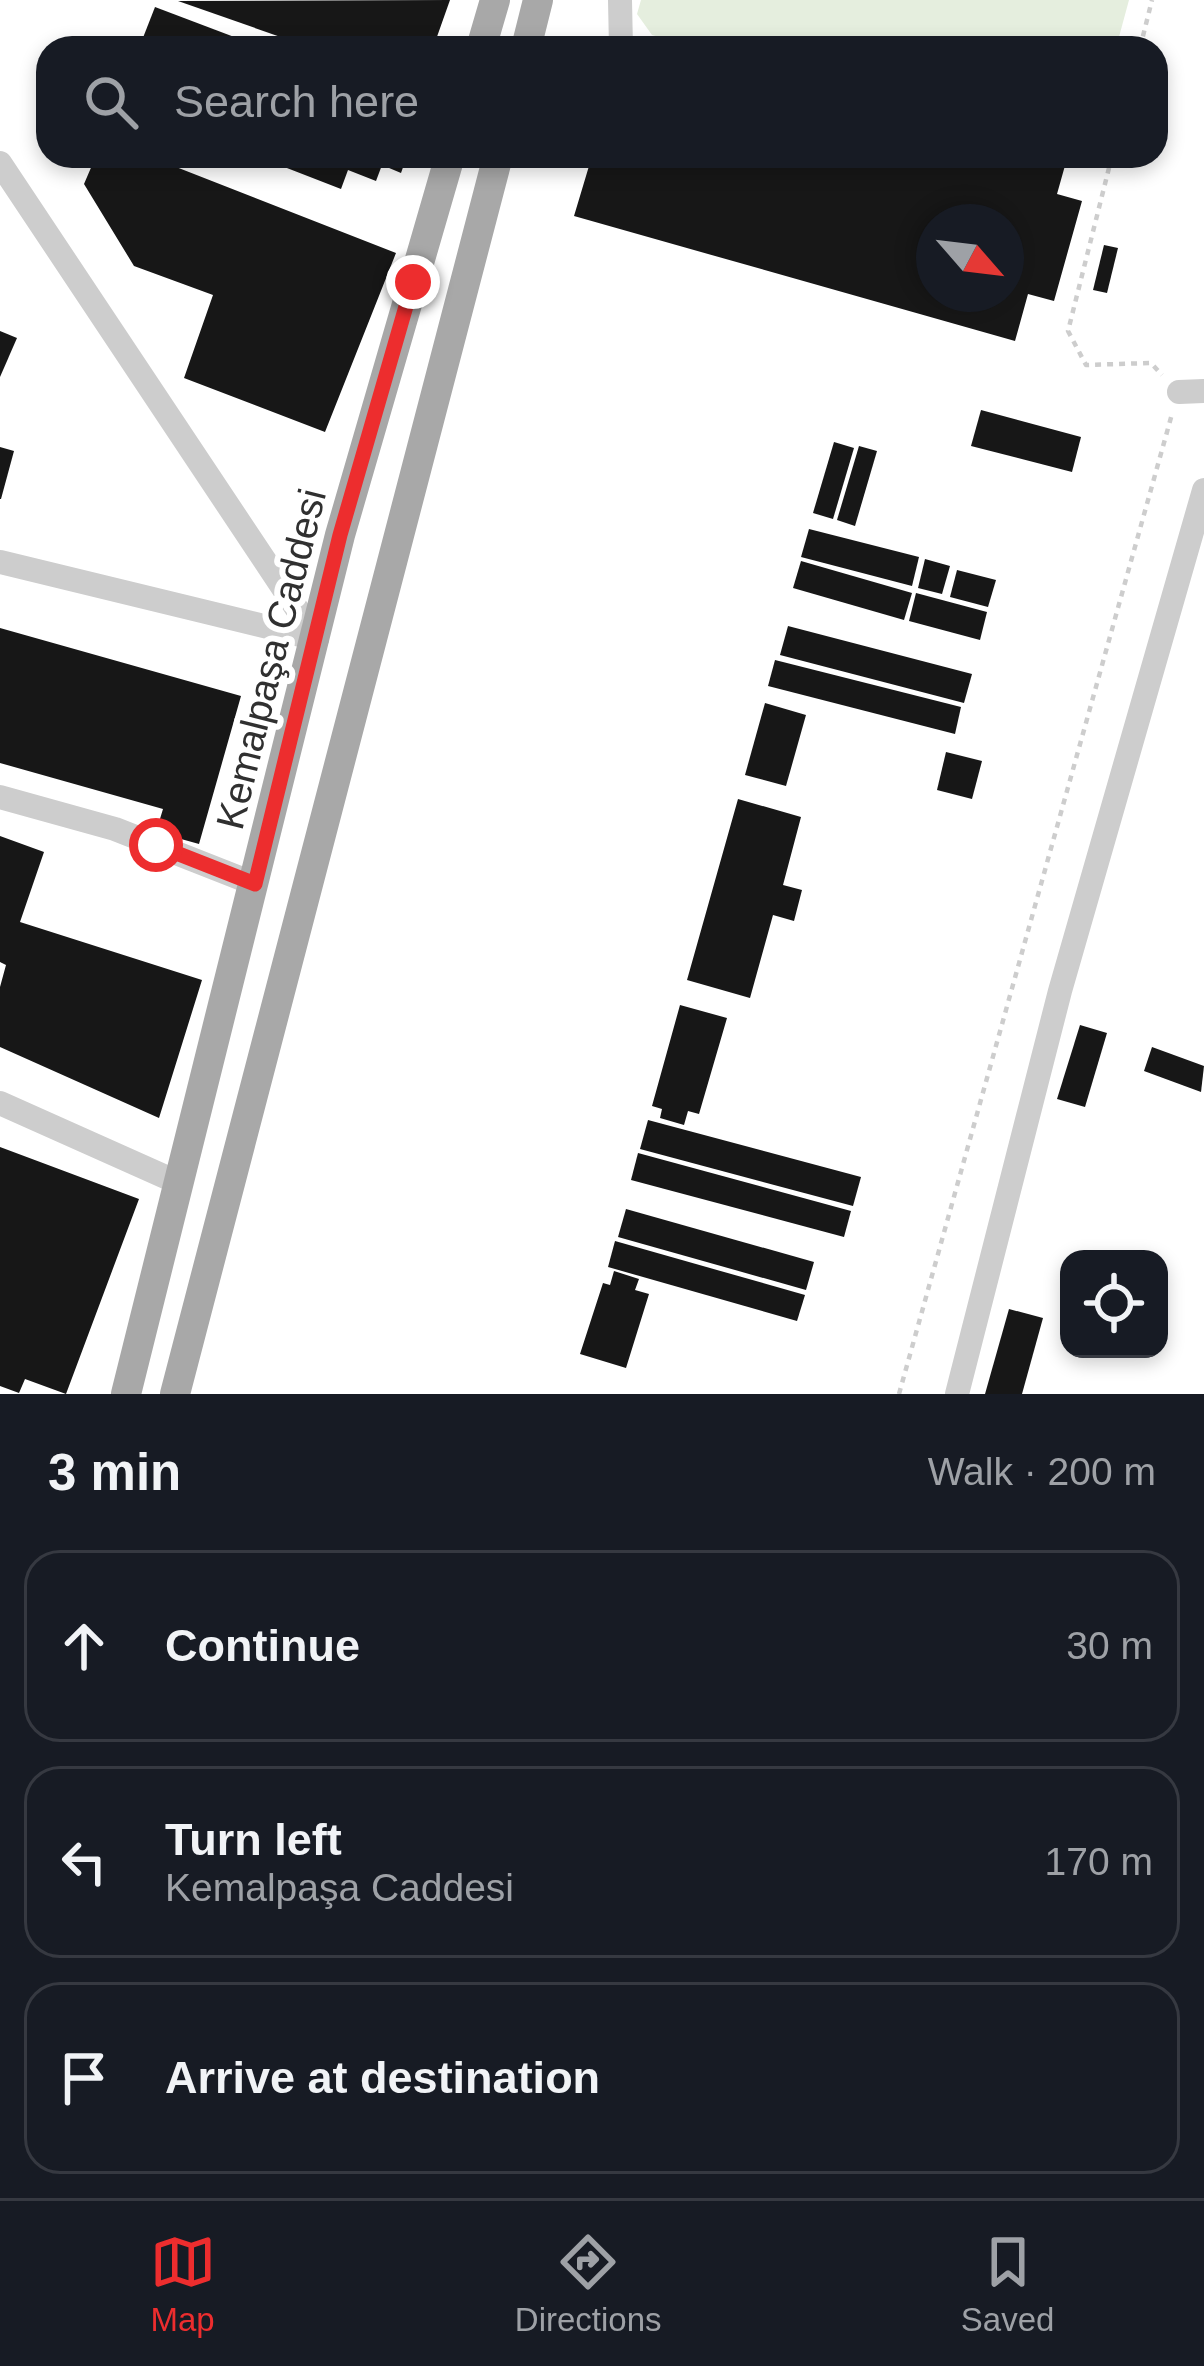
<!DOCTYPE html>
<html lang="en">
<head>
<meta charset="utf-8">
<style>
	body { margin:0; font-family:Arial,sans-serif; background:#20242c; color:#f1f3f6 }
	.controls { position:absolute; right:36px; bottom:36px; display:grid; overflow:hidden; border-radius:24px; box-shadow:0 6px 18px #0003 }
	.controls button { width:108px; height:108px; display:grid; place-items:center; padding:0; border:0; border-bottom:3px solid #363941; background:#171b24; color:#f1f3f6; font:60px sans-serif }
	.compass { position:absolute; left:916px; top:204px; width:108px; height:108px; border-radius:50%; background:#171b24; box-shadow:0 6px 18px #0003; rotate:118deg }
	.stop { position:absolute; width:36px; height:36px; margin:-27px; border:9px solid #ed2d2e; border-radius:50%; background:#fff }
	.stop.end { background:#ed2d2e; border-color:#fff; box-shadow:0 3px 12px #0008 }
	.list { margin:0; padding:0; list-style:none }
	h2 { display:flex; justify-content:space-between; align-items:center; height:156px; margin:0; padding:0 48px; font-size:51px }
	h2 small { font-size:39px; font-weight:400; color:#9ea1a6 }
	.list li { display:grid; grid-template-columns:78px 1fr auto; gap:36px; align-items:center; box-sizing:border-box; height:192px; margin:0 24px 24px; padding:0 24px; border:3px solid #363941; border-radius:36px }
	.list b { display:block; font-size:45px; white-space:nowrap }
	.list p { margin:0; font-size:39px; white-space:nowrap; color:#9ea1a6 }
	.list em { font-size:39px; font-style:normal; color:#9ea1a6 }
	.icon { flex:none; width:66px; height:66px; fill:none; stroke:currentColor; stroke-width:2; stroke-linecap:round; stroke-linejoin:round }
	.map { position:relative; flex:none; width:1204px; height:1394px; overflow:hidden }
	.search { position:absolute; background:#171b24; box-shadow:0 6px 18px #0003; left:36px; right:36px; top:36px; height:132px; display:flex; align-items:center; gap:30px; box-sizing:border-box; padding:0 42px; border-radius:36px; color:#9ea1a6; font-size:45px }
	.sheet { height:804px; background:#171b24 }
	nav { display:flex; justify-content:space-around; align-items:center; box-sizing:border-box; height:168px; border-top:3px solid #363941; background:#171b24; font-size:33px; color:#9ea1a6 }
	nav a { display:grid; justify-items:center; gap:6px }
	nav .on { color:#ed2d2e }
	.map>svg:first-child { display:block }
	.green { fill:#e5eede }
	.building { fill:#171717; fill-rule:evenodd }
	.lines { fill:none; stroke-linecap:round; stroke-linejoin:round }
	.path { stroke:#cdcdcd; stroke-width:4.5; stroke-dasharray:6 6; stroke-linecap:butt }
	.minor { stroke:#cdcdcd; stroke-width:24 }
	.major { stroke:#a8a8a8; stroke-width:30 }
	.route { stroke:#ed2d2e; stroke-width:15 }
	.labels { text-anchor:middle; dominant-baseline:central; stroke-width:12; stroke-linejoin:round; paint-order:stroke }
	.street-label { font-size:39px; fill:#303030; stroke:#fff }
</style>
</head>
<body>
<div class="map">
<svg width="1204" height="1394" viewBox="0 0 1204 1394">
	<rect width="100%" height="100%" fill="#fff"/>
	<!-- green -->
	<polygon class="green" points="641,0 1129,0 1116,48 700,48 652,35 637,14"/>
	<!-- building -->
	<g class="building">
		<polygon points="450,0 433,48 312,48 178,1"/>
		<polygon points="155,7 263,48 139,48"/>
		<polygon points="96,156 148,156 396,253 325,432 184,378 213,295 134,266 84,184"/>
		<polygon points="256,156 407,156 401,173 382,165 376,181 348,170 341,189"/>
		<path d="M592,156H1044L1066,162L1057,194L1082,201L1054,301L1028,294L1015,341L574,216ZM934,222H1006V294H934Z"/>
		<polygon points="1104,245 1118,248 1107,293 1093,290"/>
		<polygon points="0,331 17,338 0,377"/>
		<polygon points="981,410 1081,437 1072,472 971,446"/>
		<polygon points="834,442 854,448 833,519 813,513"/>
		<polygon points="859,446 877,451 855,526 837,520"/>
		<polygon points="0,447 14,451 1,499 0,499"/>
		<polygon points="809,529 919,557 912,586 801,557"/>
		<polygon points="925,559 950,566 942,594 918,588"/>
		<polygon points="801,561 912,593 904,620 793,588"/>
		<polygon points="957,570 996,580 988,607 950,597"/>
		<polygon points="916,593 987,612 980,640 909,621"/>
		<polygon points="788,626 972,674 964,703 780,655"/>
		<polygon points="0,628 241,696 199,844 156,832 163,809 0,763"/>
		<polygon points="775,660 961,707 955,734 768,686"/>
		<polygon points="765,703 806,715 786,786 745,775"/>
		<polygon points="946,752 982,761 972,799 937,790"/>
		<polygon points="738,799 801,817 783,885 802,890 794,921 773,915 750,998 687,980"/>
		<polygon points="0,836 44,852 20,922 202,980 159,1118 0,1047 0,987 6,965 0,962"/>
		<polygon points="680,1005 727,1018 699,1114 688,1111 684,1125 660,1118 662,1109 652,1106"/>
		<polygon points="1080,1025 1107,1033 1085,1107 1057,1099"/>
		<polygon points="1152,1047 1204,1066 1201,1092 1144,1071"/>
		<polygon points="648,1120 861,1177 853,1206 640,1149"/>
		<polygon points="0,1147 139,1199 66,1394 25,1379 19,1393 0,1386"/>
		<polygon points="638,1153 851,1211 844,1237 631,1180"/>
		<polygon points="626,1209 814,1262 806,1290 618,1237"/>
		<polygon points="615,1241 805,1295 797,1321 608,1267"/>
		<polygon points="614,1271 639,1279 635,1290 649,1294 626,1368 580,1354 603,1283 610,1285"/>
		<polygon points="1009,1309 1043,1318 1022,1394 985,1394"/>
	</g>
	<g class="lines">
		<!-- path -->
		<g class="path">
			<polyline points="1140,48 1152,0"/>
			<polyline points="1112,156 1068,331 1086,365 1151,363 1162,375"/>
			<polyline points="899,1394 1172,414"/>
		</g>
		<!-- minor -->
		<g class="minor">
			<polyline points="620,0 621,48"/>
			<polyline points="0,163 317,639"/>
			<polyline points="1179,392 1204,391"/>
			<polyline points="0,562 317,639"/>
			<polyline points="0,797 115,829 255,884"/>
			<polyline points="0,1103 179,1183"/>
			<polyline points="957,1394 1060,991 1204,490"/>
		</g>
		<!-- major -->
		<g class="major">
			<polyline points="481,48 495,0"/>
			<polyline points="526,48 538,0"/>
			<polyline points="126,1394 340,535 450,156"/>
			<polyline points="175,1394 498,156"/>
		</g>
	</g>
	<g class="lines">
		<!-- route -->
		<polyline class="route" points="156,845 255,884 340,535 413,282"/>
	</g>
	<g class="labels">
		<!-- street labels -->
		<g class="street-label">
			<text transform="translate(271 659) rotate(-76)">Kemalpaşa Caddesi</text>
		</g>
	</g>
</svg>
<div class="controls">
<button><svg class="icon" aria-label="locate" viewBox="0 0 24 24"><circle cx="12" cy="12" r="6"/><path d="M12 2v4M12 18v4M2 12h4M18 12h4"/></svg></button>
</div>
<svg class="compass" viewBox="-18 -18 36 36"><path d="M0-13l5 13h-10z" fill="#e53935"/><path d="M0 13l5-13h-10z" fill="#9ea1a6"/></svg>
<div class="stop" style="left:156px;top:845px"></div>
<div class="stop end" style="left:413px;top:282px"></div>
<div class="search"><svg class="icon" aria-label="search" viewBox="0 0 24 24"><circle cx="10" cy="10" r="6"/><path d="M15 15l6 6"/></svg>Search here</div>
</div>
<section class="sheet">
<h2>3 min<small>Walk · 200 m</small></h2>
<ul class="list">
<li><svg class="icon" aria-label="ahead" viewBox="0 0 24 24"><path d="M12 20V5M6 11l6-6 6 6"/></svg><div><b>Continue</b></div><em>30 m</em></li>
<li><svg class="icon" aria-label="left" viewBox="0 0 24 24"><path d="M17 20v-9H6M10 6l-5 5 5 5"/></svg><div><b>Turn left</b><p>Kemalpaşa Caddesi</p></div><em>170 m</em></li>
<li><svg class="icon" aria-label="arrive" viewBox="0 0 24 24"><path d="M6 21V4h12l-3 4 3 4H6"/></svg><div><b>Arrive at destination</b></div></li>
</ul>
</section>
<nav>
<a class="on"><svg class="icon" aria-label="map" viewBox="0 0 24 24"><path d="M3 6l6-2 6 2 6-2v14l-6 2-6-2-6 2zM9 4v14M15 6v14"/></svg>Map</a>
<a><svg class="icon" aria-label="directions" viewBox="0 0 24 24"><path d="M12 3l9 9-9 9-9-9zM9 14v-3h6M13 9l2 2-2 2"/></svg>Directions</a>
<a><svg class="icon" aria-label="saved" viewBox="0 0 24 24"><path d="M7 4h10v16l-5-4-5 4z"/></svg>Saved</a>
</nav>
</body>
</html>
